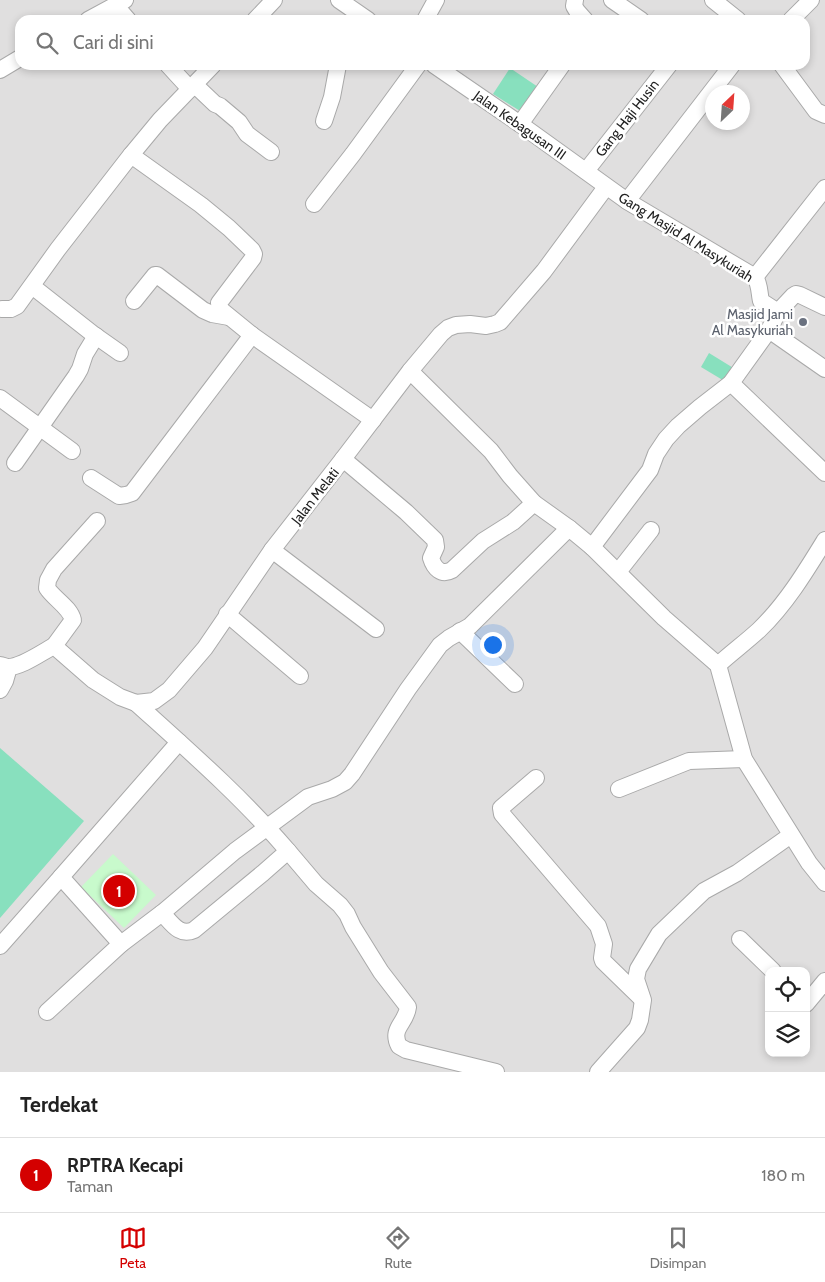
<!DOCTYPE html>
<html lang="id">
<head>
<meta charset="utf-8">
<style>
	body { margin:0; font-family:Cabin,sans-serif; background:#f2f2f2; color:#222 }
	.controls { position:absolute; right:15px; bottom:15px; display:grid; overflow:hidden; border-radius:10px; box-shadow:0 2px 8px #0003 }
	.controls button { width:45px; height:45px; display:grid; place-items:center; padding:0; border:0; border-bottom:1px solid #e0e0e0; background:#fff; color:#222; font:25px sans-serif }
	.compass { position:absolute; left:705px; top:85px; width:45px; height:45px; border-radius:50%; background:#fff; box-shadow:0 2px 8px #0003; rotate:25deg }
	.you { position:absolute; left:492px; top:644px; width:18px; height:18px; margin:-12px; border:4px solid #fff; border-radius:50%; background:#1a73e8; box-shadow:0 0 0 8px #1a73e833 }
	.badge { display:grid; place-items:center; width:32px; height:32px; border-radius:50%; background:#d40000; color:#fff; font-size:16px; font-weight:700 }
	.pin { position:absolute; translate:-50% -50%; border:2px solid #fff; box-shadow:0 1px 5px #0006 }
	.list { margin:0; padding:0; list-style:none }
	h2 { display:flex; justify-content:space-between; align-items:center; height:65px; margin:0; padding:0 20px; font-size:21px }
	h2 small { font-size:16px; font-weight:400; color:#767676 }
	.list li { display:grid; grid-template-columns:32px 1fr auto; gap:15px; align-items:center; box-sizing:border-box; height:75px; padding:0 20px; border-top:1px solid #e0e0e0 }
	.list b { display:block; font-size:19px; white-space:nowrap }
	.list p { margin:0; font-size:16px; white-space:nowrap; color:#767676 }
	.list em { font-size:16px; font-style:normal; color:#767676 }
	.icon { flex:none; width:28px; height:28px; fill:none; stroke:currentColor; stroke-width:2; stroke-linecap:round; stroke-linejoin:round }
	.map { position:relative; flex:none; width:825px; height:1072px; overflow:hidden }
	.search { position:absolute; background:#fff; box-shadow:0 2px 8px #0003; left:15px; right:15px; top:15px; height:55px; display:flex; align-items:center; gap:12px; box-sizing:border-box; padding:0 18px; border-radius:15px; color:#767676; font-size:19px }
	.sheet { height:140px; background:#fff }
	nav { display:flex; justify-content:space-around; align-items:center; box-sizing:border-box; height:70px; border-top:1px solid #e0e0e0; background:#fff; font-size:14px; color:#767676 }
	nav a { display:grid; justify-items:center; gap:2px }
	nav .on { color:#d40000 }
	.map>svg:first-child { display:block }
	.residential { fill:#e0dfdf; fill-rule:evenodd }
	.park { fill:#c8facc }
	.pitch { fill:#88e0be }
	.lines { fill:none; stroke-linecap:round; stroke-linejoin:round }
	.minor-casing { stroke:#a9a9a9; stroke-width:18 }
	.minor { stroke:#fff; stroke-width:16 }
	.worship-dot { fill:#6b7280; stroke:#fff; stroke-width:2 }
	.labels { text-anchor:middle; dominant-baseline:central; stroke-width:5; stroke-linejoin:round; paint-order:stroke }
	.street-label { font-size:14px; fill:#222; stroke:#fff }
	.worship-label { font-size:14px; fill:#5b616d; stroke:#fff; text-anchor:end }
</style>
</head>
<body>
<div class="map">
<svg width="825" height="1072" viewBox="0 0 825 1072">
	<rect width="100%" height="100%" fill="#f2efe9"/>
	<!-- residential -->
	<path class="residential" d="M0,0H825V1072H0ZM20,20H805V65H20ZM712,92H742V122H712ZM769,971H806V1053H769Z"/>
	<!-- park -->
	<polygon class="park" points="113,854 156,895 124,928 81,887"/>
	<!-- pitch -->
	<g class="pitch">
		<polygon points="510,68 541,89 525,114 493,94"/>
		<polygon points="709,353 735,369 726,382 701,367"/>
		<polygon points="0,748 84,821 0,918"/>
	</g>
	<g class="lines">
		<!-- minor casing -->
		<g class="minor-casing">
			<g id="minor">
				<polyline points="339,0 368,20"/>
				<polyline points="575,0 574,6 577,11 585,20"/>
				<polyline points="612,0 641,20"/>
				<polyline points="713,0 738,20"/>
				<polyline points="115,5 128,20"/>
				<polyline points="88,20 125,0"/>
				<polyline points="255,20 274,0"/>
				<polyline points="425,20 436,0"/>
				<polyline points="791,20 811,0"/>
				<polyline points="168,65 190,89"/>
				<path d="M434,65L520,124L627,201L755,277C760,285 759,292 761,301L778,312"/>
				<polyline points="782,65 816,111 825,115"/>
				<polyline points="0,70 20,58"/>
				<polyline points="195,85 215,104 220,106 239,122 247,134 271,152"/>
				<polyline points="324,121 332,97 338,65"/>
				<polyline points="520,124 562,65"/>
				<polyline points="131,155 160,120 213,65"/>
				<polyline points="586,171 669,65"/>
				<polyline points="627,201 732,65"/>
				<polyline points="314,204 353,154 418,65"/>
				<polyline points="755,277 825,188"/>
				<polyline points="32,286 93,334 120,353"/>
				<polyline points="134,301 155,275 157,275 203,310 212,314 229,317"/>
				<polyline points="2,309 11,309 17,306 58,249 131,155 201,205 229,228 252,250 254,254 253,258 219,303 220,309 252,335 373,420"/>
				<polyline points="769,330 825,369"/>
				<polyline points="410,371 491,451 510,476 534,503 569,528 592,547 664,618 718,665 744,759 809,863 825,883"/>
				<polyline points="731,383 825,473"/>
				<polyline points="0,398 72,451"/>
				<path d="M343,459L406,512L435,540L436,547L431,558C434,568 441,576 452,570L483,541L513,522L534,503"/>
				<polyline points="15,463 76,376 80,369 85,354 96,336"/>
				<polyline points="91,478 119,496 126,495 132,493 252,335"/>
				<polyline points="592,547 650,470 656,454 666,439 678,426 700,407 731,383 769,330 778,312 793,296 796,294 800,295 825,307"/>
				<polyline points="272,550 376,629"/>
				<polyline points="618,572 651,530"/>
				<polyline points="227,614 300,676"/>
				<polyline points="460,631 515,684"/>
				<path d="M54,646L73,620C70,607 54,599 47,588L48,580L54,569L97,521"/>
				<path d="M0,665C3,665 5,667 8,667C22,667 42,652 54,646L93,680L120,697L136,703L154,701L169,690L205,648L272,550L343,459L410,371L441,334L448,328L456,325L470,324L486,326L495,324L500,322L544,271L606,187"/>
				<path d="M718,665C731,653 746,642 759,630C786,604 806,571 825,540"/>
				<polyline points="0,690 5,681 9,667"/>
				<path d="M136,703C188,750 242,797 288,851L263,873L194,930C179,937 171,922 162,913"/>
				<polyline points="536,778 501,808 502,814 598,926 604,944 602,958 603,961 641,998"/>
				<polyline points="619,789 689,761 744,759"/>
				<path d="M288,851L316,884L340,905L347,914L353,927L381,972L408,1007C406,1024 390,1028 399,1046L406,1050L496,1072"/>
				<polyline points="740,939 773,971"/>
				<polyline points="121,944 61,877 179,742"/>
				<polyline points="0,946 61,877"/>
				<polyline points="806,1004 825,981"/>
				<polyline points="47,1012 121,944 162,913 235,851 308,797 332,789 345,782 352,774 408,689 440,645 449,638 470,626 569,528"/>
				<polyline points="598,1072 637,1028 640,1020 643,1000 636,979 638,969 659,934 704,891 737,873 791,835"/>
			</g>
		</g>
		<!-- minor -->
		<use href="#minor" class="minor"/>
	</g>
	<!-- markers -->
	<circle class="worship-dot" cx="803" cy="322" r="5"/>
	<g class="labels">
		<!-- street labels -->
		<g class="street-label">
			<text transform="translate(627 118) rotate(-52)">Gang Haji Husin</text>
			<text transform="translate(520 125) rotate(35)">Jalan Kebagusan III</text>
			<text transform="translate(686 237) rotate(32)">Gang Masjid Al Masykuriah</text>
			<text transform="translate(315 496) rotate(-52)">Jalan Melati</text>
		</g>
		<!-- worship labels -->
		<g class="worship-label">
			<text x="793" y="314">Masjid Jami<tspan x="793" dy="16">Al Masykuriah</tspan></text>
		</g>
	</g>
</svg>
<div class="controls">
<button><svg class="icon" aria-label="locate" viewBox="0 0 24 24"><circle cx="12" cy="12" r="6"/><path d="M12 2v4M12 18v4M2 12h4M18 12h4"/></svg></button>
<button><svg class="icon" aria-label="layers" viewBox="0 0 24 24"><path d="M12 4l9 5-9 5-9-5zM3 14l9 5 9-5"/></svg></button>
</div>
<svg class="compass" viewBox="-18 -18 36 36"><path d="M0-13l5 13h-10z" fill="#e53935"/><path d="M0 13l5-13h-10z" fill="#767676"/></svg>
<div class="you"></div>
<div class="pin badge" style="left:119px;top:891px">1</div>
<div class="search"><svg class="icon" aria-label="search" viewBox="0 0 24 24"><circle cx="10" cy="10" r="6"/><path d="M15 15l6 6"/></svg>Cari di sini</div>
</div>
<section class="sheet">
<h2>Terdekat<small></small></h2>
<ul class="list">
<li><span class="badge">1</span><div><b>RPTRA Kecapi</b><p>Taman</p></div><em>180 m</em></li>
</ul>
</section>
<nav>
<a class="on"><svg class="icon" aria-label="map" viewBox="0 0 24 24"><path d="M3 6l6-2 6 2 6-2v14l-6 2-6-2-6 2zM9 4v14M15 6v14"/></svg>Peta</a>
<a><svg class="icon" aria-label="directions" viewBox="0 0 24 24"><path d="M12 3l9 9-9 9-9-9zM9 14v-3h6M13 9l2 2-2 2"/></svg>Rute</a>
<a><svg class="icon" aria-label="saved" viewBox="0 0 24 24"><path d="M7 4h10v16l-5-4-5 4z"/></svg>Disimpan</a>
</nav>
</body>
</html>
